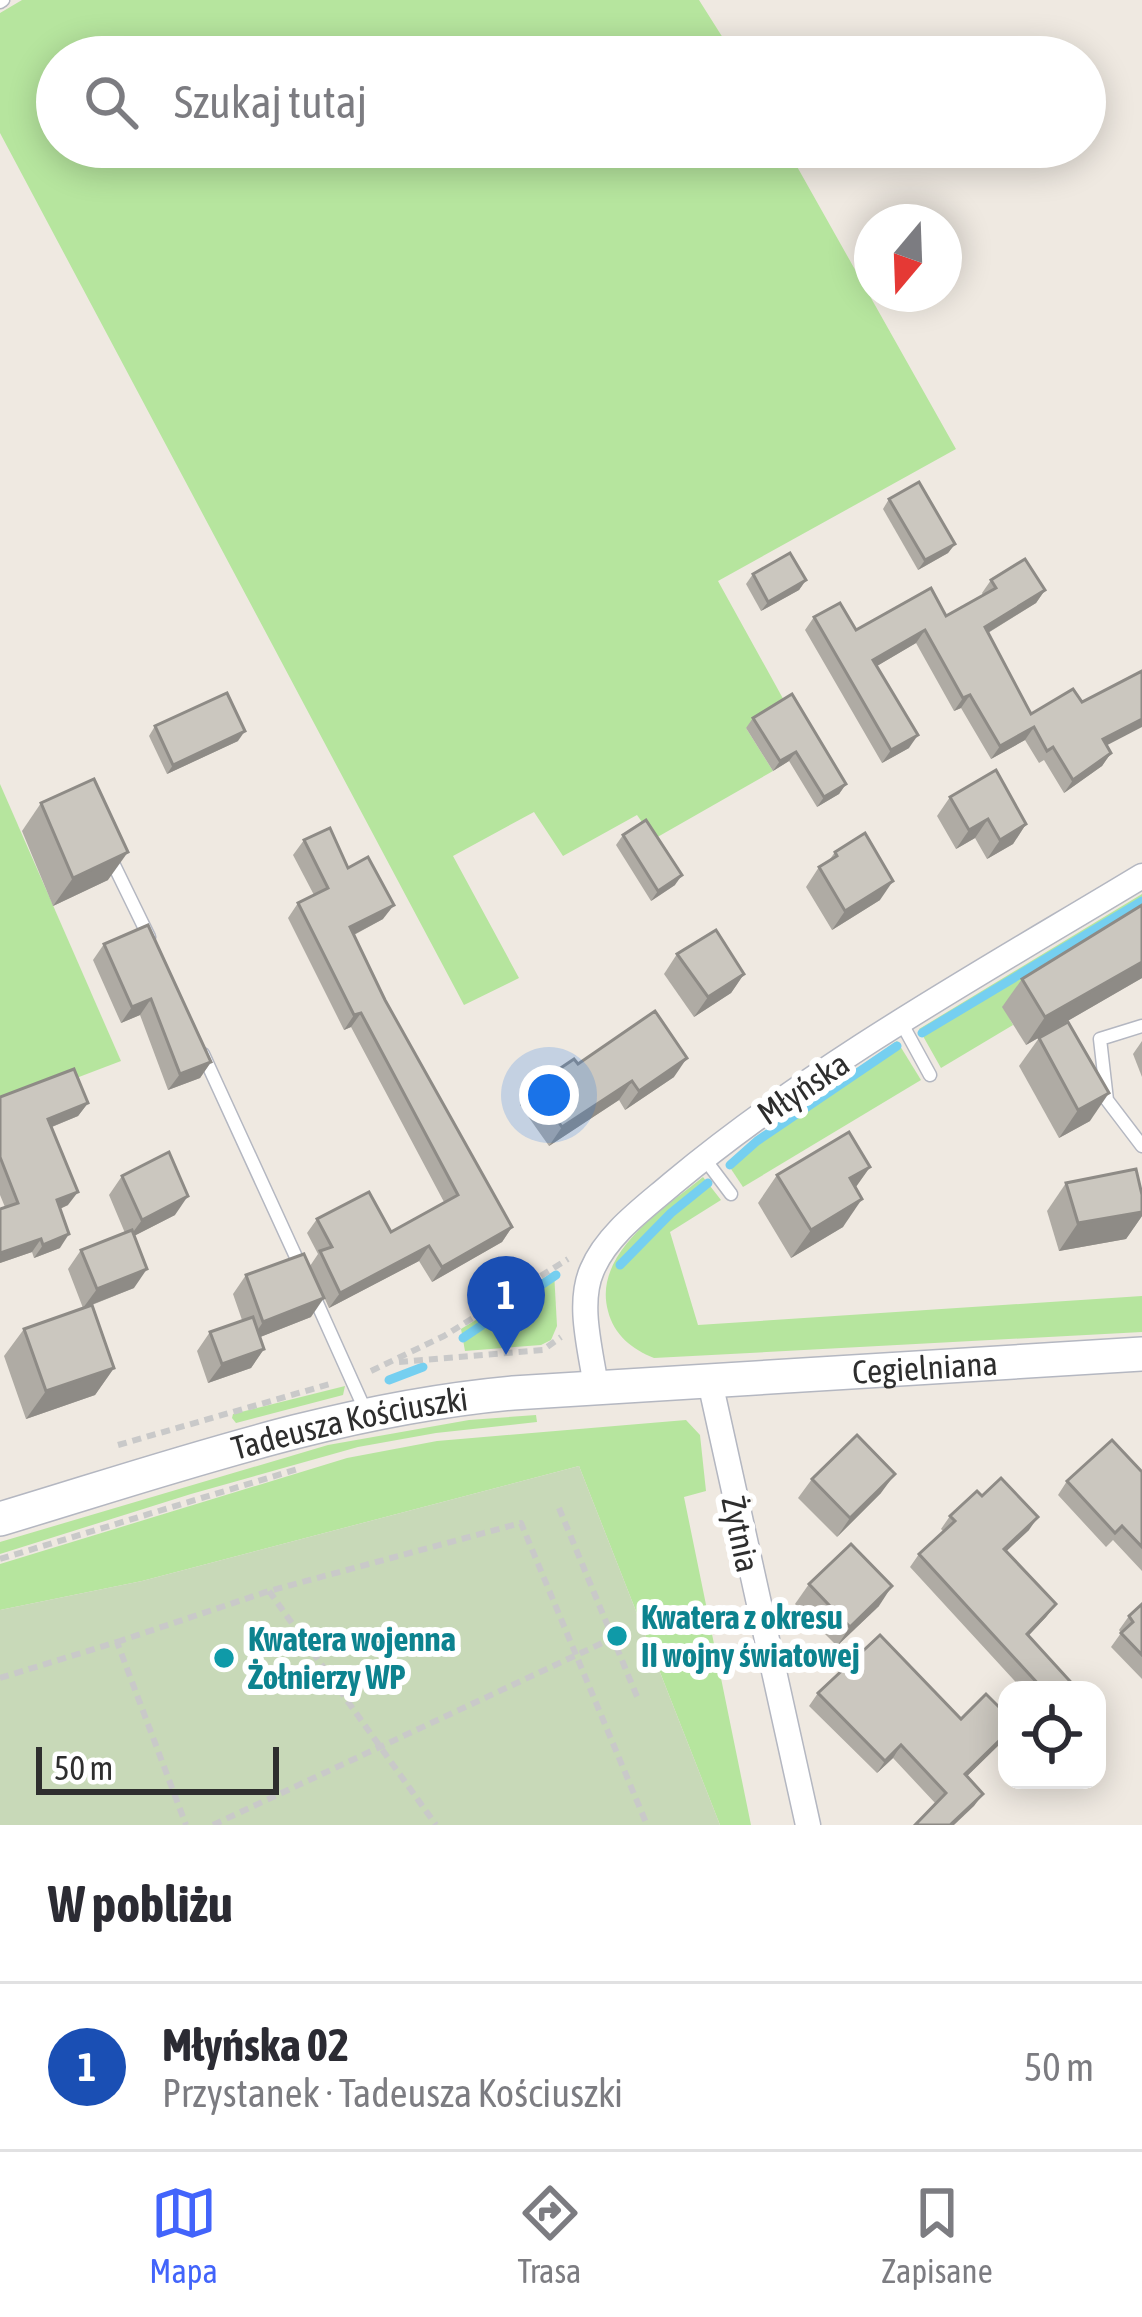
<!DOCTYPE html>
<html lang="pl">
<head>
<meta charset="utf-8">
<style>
	body { margin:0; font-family:"Asap Condensed",sans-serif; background:#f2f2f3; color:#2b2b33 }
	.controls { position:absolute; right:36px; bottom:36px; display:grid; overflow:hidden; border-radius:24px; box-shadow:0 6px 30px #0003 }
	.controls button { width:108px; height:108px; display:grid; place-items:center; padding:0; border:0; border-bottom:3px solid #e1e1e2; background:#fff; color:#2b2b33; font:60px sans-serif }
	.compass { position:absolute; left:854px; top:204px; width:108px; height:108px; border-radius:50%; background:#fff; box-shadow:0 6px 30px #0003; rotate:199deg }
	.scale { position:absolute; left:36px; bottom:30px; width:243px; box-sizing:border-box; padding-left:12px; border:6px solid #2e2e2e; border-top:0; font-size:33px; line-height:42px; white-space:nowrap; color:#2e2e2e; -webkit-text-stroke:9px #fff; paint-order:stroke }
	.you { position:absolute; left:549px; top:1095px; width:42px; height:42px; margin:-30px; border:9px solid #fff; border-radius:50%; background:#1a73e8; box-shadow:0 0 0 18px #1a73e833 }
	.badge { display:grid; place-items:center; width:78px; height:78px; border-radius:50%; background:#4264fb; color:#fff; font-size:39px; font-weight:700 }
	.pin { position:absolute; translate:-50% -99px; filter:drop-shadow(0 3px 6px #0008) }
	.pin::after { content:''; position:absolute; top:63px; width:42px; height:36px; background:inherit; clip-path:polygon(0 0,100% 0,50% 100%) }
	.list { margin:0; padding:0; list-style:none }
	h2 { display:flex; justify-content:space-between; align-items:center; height:156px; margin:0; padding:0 48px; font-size:51px }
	h2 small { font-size:39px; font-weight:400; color:#7c7c81 }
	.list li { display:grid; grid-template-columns:78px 1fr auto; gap:36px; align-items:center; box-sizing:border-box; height:168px; padding:0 48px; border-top:3px solid #e1e1e2 }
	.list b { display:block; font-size:45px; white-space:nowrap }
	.list p { margin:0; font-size:39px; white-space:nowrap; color:#7c7c81 }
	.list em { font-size:39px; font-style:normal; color:#7c7c81 }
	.icon { flex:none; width:66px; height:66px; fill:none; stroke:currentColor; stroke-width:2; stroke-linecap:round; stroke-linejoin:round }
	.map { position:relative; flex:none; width:1142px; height:1825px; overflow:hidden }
	.search { position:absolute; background:#fff; box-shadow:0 6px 30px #0003; left:36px; right:36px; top:36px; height:132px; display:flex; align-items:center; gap:30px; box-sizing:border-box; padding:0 42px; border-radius:66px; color:#7c7c81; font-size:45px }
	.sheet { height:324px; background:#fff }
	nav { display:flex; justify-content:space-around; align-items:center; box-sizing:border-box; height:168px; border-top:3px solid #e1e1e2; background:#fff; font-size:33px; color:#7c7c81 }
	nav a { display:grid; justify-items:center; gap:6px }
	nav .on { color:#4264fb }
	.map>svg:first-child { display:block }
	.green { fill:#b6e59e }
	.cemetery { fill:#c8d9b8 }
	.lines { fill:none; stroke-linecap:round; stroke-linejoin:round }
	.stream { stroke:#75cff0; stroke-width:9 }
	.service-casing { stroke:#b4b7c1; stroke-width:15 }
	.minor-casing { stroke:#b4b7c1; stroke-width:27 }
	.tertiary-casing { stroke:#b4b7c1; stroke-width:36 }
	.path { stroke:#c9c9c9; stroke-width:6; stroke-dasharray:9 6; stroke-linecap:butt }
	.service { stroke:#fff; stroke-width:12 }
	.minor { stroke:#fff; stroke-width:24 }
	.tertiary { stroke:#fff; stroke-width:33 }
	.wall { fill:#afaba4 }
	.shaded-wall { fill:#8e8b86 }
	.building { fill:#cbc7bf; stroke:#8e8b86; stroke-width:3 }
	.culture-dot { fill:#0f9aa8; stroke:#fff; stroke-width:4.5 }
	.labels { text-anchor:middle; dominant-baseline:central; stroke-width:12; stroke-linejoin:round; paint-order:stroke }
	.street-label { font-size:33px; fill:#2e2e2e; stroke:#fff }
	.culture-label { font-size:33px; font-weight:bold; fill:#0d838f; stroke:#fff; text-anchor:start }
</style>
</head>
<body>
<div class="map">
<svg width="1142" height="1825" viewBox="0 0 1142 1825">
	<rect width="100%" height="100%" fill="#efe9e1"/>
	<!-- green -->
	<g class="green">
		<polygon points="22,0 699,0 735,57 57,57 57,147 786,147 956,449 718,581 786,704 746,728 773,771 654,839 637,815 563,856 534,812 453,856 519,978 464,1005 0,133 0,13"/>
		<polygon points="0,784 121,1061 0,1107"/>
		<polygon points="1142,894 1142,922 1003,1006 1013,1025 941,1068 919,1029"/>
		<polygon points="897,1041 921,1080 743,1187 727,1163 750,1142"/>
		<path d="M703,1177L721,1200L670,1232L698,1325L1142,1296V1332L654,1358C632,1349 614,1335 608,1311C592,1253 665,1208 703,1177Z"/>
		<polygon points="554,1272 557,1326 551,1340 541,1345 465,1351 461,1329"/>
		<polygon points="345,1386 343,1395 236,1423 232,1418 233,1414"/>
		<polygon points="536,1415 537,1422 436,1433 358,1447 191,1494 0,1554 0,1542 328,1445 469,1420"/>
		<polygon points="686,1420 700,1435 706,1491 684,1497 751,1825 720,1825 579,1466 142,1581 0,1610 0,1564 347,1458 437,1441"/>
	</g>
	<!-- cemetery -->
	<polygon class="cemetery" points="579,1466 720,1825 0,1825 0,1610 142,1581"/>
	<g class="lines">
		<!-- stream -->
		<g class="stream">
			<polyline points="922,1033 1142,901"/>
			<polyline points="730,1165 757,1141 897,1046"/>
			<polyline points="620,1265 671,1213 708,1183"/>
			<polyline points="463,1338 556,1275"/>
			<polyline points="389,1380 423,1367"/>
		</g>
		<!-- service casing -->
		<g class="service-casing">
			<g id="service">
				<polyline points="0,2 3,0"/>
				<polyline points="111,859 149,937"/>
				<polyline points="901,1022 930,1075"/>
				<polyline points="1142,1026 1100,1039 1107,1100 1142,1146"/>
				<polyline points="203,1054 302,1270"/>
				<polyline points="704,1158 731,1194"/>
				<polyline points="313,1294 366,1412"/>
			</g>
		</g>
		<!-- minor casing -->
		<g class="minor-casing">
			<g id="minor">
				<polyline points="710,1382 808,1825"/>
				<path d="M596,1387C591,1351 577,1304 592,1270C607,1234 644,1208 673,1183C816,1064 983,972 1142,876"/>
			</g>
		</g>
		<!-- tertiary casing -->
		<g class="tertiary-casing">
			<g id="tertiary">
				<path id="s1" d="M0,1519C170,1468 335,1409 513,1393L1142,1354"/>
			</g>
		</g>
		<!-- path -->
		<g class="path">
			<polyline points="399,1362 543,1350 561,1337"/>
			<polyline points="371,1371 444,1336 568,1259"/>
			<polyline points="118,1445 330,1384"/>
			<polyline points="559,1508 638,1699"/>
			<polyline points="0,1559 301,1468"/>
			<polyline points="269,1591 436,1825"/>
			<polyline points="117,1642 269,1591 521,1523 647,1825"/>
			<polyline points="0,1678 117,1642 186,1825"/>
			<polyline points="213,1825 613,1638"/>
		</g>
		<!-- service -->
		<use href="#service" class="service"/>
		<!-- minor -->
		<use href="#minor" class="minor"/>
		<!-- tertiary -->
		<use href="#tertiary" class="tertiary"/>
	</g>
	<!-- wall -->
	<g class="wall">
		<polygon points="889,499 955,544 948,553 918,570 883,509"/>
		<polygon points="753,574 806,580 799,590 761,611 746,584"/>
		<polygon points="991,580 1045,590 1036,603 988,633 1031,714 1106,745 1111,753 1102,766 1064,793 1044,760 1039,763 1025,740 991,759 961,708 954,711 916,643 877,666 909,748 882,763 805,630 814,617 856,630 946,616 983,595 982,593"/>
		<polygon points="753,718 846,784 839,794 817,807 789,761 773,771 746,728"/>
		<polygon points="155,726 238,741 167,774 149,736"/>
		<polygon points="950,797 1026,824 1013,844 987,859 975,838 956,849 937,816"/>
		<polygon points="41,803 108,880 53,906 22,831"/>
		<polygon points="623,835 675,885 651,901 616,845"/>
		<polygon points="304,840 348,868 383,919 354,935 385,1000 512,1227 502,1242 432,1282 419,1261 329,1308 310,1266 318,1254 307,1233 317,1219 391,1232 444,1202 351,1027 344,1030 288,918 298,903 314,895 293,855"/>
		<polygon points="835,852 880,900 832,930 806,887 819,867 828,862"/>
		<polygon points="1142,905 1142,978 1026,1045 1002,1007 1022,979"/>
		<polygon points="104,944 211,1062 200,1078 168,1090 140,1015 121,1023 93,960"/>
		<polygon points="677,954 744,974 731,993 694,1017 664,974"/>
		<polygon points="1039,1038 1090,1121 1059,1138 1019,1066"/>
		<polygon points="1142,1041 1142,1077 1133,1054"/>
		<polygon points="578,1064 674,1077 625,1110 619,1100 549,1146 520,1105 534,1086"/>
		<polygon points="0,1097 88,1103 78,1116 52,1127 68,1205 60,1209 60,1248 34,1258 32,1252 0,1263 0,1209 5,1207 0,1195"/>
		<polygon points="870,1167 856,1187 843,1227 791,1258 758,1203 777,1175"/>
		<polygon points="122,1176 175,1215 134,1236 134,1288 92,1305 114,1368 95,1395 26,1419 4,1356 24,1329 83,1308 68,1269 81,1250 125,1233 109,1195"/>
		<polygon points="1066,1183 1142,1195 1142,1216 1126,1239 1059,1251 1047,1211"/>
		<polygon points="246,1275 311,1317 260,1337 264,1349 251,1368 208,1383 197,1351 210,1332 242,1320 233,1294"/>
		<polygon points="1142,1472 1142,1571 1113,1540 1106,1547 1058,1495 1067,1481"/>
		<polygon points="812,1479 881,1493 837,1537 798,1498"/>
		<polygon points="982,1496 1029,1530 1006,1551 1056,1604 1046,1617 1029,1635 1078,1690 1023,1690 910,1567 919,1554 943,1531 941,1529 950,1516"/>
		<polygon points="809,1584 879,1606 837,1646 795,1604"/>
		<polygon points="1142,1604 1142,1679 1111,1647 1121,1633 1119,1630 1129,1616"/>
		<polygon points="818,1693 961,1719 1007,1715 1007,1737 967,1776 974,1806 936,1804 893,1758 877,1773 809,1706"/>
	</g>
	<!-- shaded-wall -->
	<g class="shaded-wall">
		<polygon points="955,544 948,553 918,570 925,560"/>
		<polygon points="806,580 799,590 761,611 768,602"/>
		<polygon points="1045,590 1036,603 976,640 985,627"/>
		<polygon points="925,630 916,643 865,673 873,660"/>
		<polygon points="970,695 961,708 954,711 963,698"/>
		<polygon points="1142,719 1142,727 1094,752 1103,739"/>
		<polygon points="1034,727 1025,740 991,759 1000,746"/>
		<polygon points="245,731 238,741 167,774 173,765"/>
		<polygon points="918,735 909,748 882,763 891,750"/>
		<polygon points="796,752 789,761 773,771 780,761"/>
		<polygon points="1111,753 1102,766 1064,793 1073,780"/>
		<polygon points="846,784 839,794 817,807 824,797"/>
		<polygon points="988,819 975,838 956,849 969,830"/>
		<polygon points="1026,824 1013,844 987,859 1000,840"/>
		<polygon points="128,852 108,880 53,906 73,878"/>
		<polygon points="682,875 675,885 651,901 658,891"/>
		<polygon points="893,881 880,900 832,930 845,911"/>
		<polygon points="394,905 383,919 340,942 350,927"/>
		<polygon points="1142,962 1142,978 1026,1045 1045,1017"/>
		<polygon points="744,974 731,993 694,1017 708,997"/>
		<polygon points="151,999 140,1015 121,1023 132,1007"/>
		<polygon points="361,1013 351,1027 344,1030 354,1015"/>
		<polygon points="687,1058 674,1077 625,1110 639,1091"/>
		<polygon points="211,1062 200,1078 168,1090 180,1074"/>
		<polygon points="632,1081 619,1100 549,1146 562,1127"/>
		<polygon points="1109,1093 1090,1121 1059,1138 1078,1110"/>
		<polygon points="88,1103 78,1116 39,1132 48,1119"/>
		<polygon points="870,1167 850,1195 850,1178"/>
		<polygon points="78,1192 68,1205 48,1214 57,1200"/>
		<polygon points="188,1196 175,1215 128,1239 142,1220"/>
		<polygon points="862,1199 843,1227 791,1258 811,1230"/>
		<polygon points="1142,1212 1142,1216 1126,1239 1059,1251 1078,1223"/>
		<polygon points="512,1227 502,1242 432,1282 442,1267"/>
		<polygon points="69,1234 60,1248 34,1258 43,1245"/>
		<polygon points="41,1239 32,1252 0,1263 0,1253"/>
		<polygon points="429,1246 419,1261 329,1308 340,1293"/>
		<polygon points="147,1269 134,1288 83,1308 97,1289"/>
		<polygon points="324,1298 311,1317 250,1341 263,1322"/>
		<polygon points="264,1349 251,1368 208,1383 222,1364"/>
		<polygon points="114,1368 95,1395 26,1419 46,1391"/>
		<polygon points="895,1474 881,1493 837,1537 850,1518"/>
		<polygon points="1038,1517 1029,1530 995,1562 1004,1549"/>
		<polygon points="892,1586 879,1606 837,1646 850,1627"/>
		<polygon points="1056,1604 1046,1617 1018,1647 1027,1634"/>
		<polygon points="1007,1733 1007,1737 956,1787 965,1774"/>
		<polygon points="901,1745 893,1758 877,1773 885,1761"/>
		<polygon points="983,1794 974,1806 954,1825 950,1825"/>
	</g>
	<!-- building -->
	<g class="building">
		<polygon points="919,482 955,544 925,560 889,499"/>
		<polygon points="790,553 806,580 768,602 753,574"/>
		<polygon points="1025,559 1045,590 985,627 1031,714 1073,689 1082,702 1142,671 1142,719 1103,739 1111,753 1073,780 1053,747 1047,751 1034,727 1000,746 970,695 963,698 925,630 873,660 918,735 891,750 814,617 840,603 856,630 931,588 946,616 996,588 991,580"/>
		<polygon points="227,693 245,731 173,765 155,726"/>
		<polygon points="792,694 846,784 824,797 796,752 780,761 753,718"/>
		<polygon points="996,770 1026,824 1000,840 988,819 969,830 950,797"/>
		<polygon points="94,779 128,852 73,878 41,803"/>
		<polygon points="646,820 682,875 658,891 623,835"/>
		<polygon points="330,828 348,868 368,857 394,905 350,927 385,1000 512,1227 442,1267 429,1246 340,1293 320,1251 332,1247 317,1219 369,1192 391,1232 458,1195 361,1013 354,1015 298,903 328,888 304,840"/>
		<polygon points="865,833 893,881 845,911 819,867 837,856 835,852"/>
		<polygon points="1142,905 1142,962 1045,1017 1022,979"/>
		<polygon points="148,925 211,1062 180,1074 151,999 132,1007 104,944"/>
		<polygon points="716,930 744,974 708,997 677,954"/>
		<polygon points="655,1011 687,1058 639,1091 632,1081 562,1127 534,1086 574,1059 578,1064"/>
		<polygon points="1068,1022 1109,1093 1078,1110 1039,1038"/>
		<polygon points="74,1069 88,1103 48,1119 78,1192 57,1200 69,1234 43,1245 41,1239 0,1253 0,1209 18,1203 0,1157 0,1097"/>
		<polygon points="849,1132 870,1167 850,1178 862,1199 811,1230 777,1175"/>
		<polygon points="169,1152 188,1196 142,1220 122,1176"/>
		<polygon points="1136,1169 1142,1195 1142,1212 1078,1223 1066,1183"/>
		<polygon points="132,1230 147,1269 97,1289 81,1250"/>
		<polygon points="304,1254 324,1298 263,1322 246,1275"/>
		<polygon points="92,1305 114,1368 46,1391 24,1329"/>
		<polygon points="253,1317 264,1349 222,1364 210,1332"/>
		<polygon points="857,1435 895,1474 850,1518 812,1479"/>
		<polygon points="1112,1440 1142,1472 1142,1547 1122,1526 1115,1533 1067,1481"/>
		<polygon points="1001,1478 1038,1517 1004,1549 1056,1604 1027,1634 1078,1690 1038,1690 1041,1687 919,1554 955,1521 950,1516 977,1491 982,1496"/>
		<polygon points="851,1544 892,1586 850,1627 809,1584"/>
		<polygon points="1142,1604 1142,1655 1121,1633 1133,1622 1129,1616"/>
		<polygon points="880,1635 961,1719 986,1694 1007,1715 1007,1733 965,1774 983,1794 950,1825 915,1825 946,1793 901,1745 885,1761 818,1693"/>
	</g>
	<!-- markers -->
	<g class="culture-dot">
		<circle cx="617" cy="1636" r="12"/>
		<circle cx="224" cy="1658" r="12"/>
	</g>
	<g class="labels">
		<!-- street labels -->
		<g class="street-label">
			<text transform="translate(803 1088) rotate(-34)">Młyńska</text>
			<text stroke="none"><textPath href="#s1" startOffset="942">Cegielniana</textPath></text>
			<text stroke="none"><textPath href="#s1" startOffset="363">Tadeusza Kościuszki</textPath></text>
			<text transform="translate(741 1534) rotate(78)">Żytnia</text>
		</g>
		<!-- culture labels -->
		<g class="culture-label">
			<text x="641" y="1617">Kwatera z okresu<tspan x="641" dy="38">II wojny światowej</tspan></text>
			<text x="248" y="1639">Kwatera wojenna<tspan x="248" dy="38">Żołnierzy WP</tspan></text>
		</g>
	</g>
</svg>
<div class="controls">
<button><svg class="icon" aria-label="locate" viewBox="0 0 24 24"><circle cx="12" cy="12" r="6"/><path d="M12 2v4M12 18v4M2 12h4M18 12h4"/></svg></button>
</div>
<svg class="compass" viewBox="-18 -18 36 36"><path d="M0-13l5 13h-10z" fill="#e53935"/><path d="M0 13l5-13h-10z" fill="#7c7c81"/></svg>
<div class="scale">50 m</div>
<div class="you"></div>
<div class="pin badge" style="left:506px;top:1355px;background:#1a4fb4">1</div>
<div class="search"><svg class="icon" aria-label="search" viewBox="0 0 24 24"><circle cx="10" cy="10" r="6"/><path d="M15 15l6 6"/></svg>Szukaj tutaj</div>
</div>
<section class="sheet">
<h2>W pobliżu<small></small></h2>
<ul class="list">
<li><span class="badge" style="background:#1a4fb4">1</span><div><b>Młyńska 02</b><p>Przystanek · Tadeusza Kościuszki</p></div><em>50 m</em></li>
</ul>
</section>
<nav>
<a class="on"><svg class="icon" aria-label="map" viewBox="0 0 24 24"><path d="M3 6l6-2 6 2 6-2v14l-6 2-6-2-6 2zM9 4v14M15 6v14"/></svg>Mapa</a>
<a><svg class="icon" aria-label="directions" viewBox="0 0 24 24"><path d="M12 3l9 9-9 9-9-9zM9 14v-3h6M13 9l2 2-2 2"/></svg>Trasa</a>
<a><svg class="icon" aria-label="saved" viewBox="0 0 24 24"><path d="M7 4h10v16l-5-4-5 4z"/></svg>Zapisane</a>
</nav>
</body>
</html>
